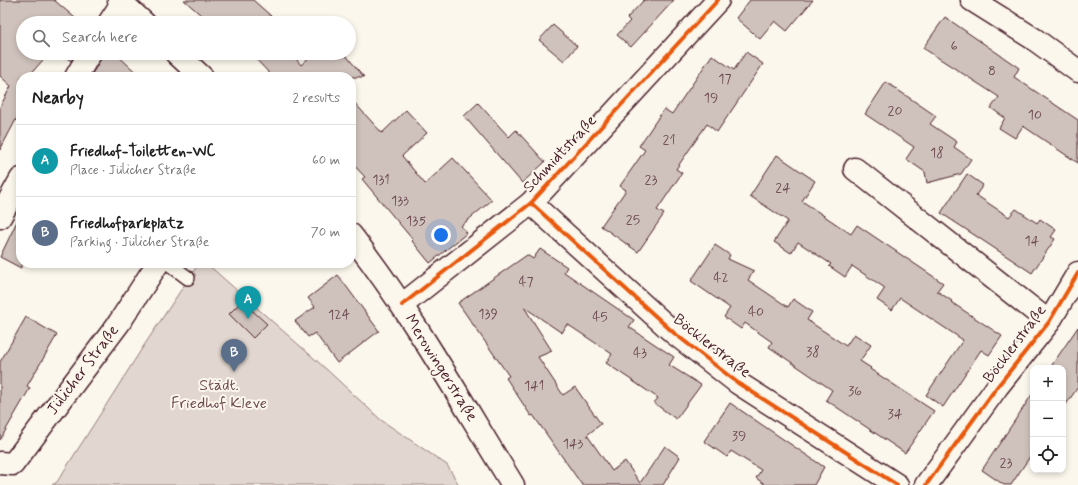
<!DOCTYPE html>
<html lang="en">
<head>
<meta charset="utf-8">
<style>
	body { margin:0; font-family:Mynerve,sans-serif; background:#f6f6f6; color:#222 }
	.controls { position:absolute; right:12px; bottom:12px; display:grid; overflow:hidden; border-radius:8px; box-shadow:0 2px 6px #0003 }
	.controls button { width:36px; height:36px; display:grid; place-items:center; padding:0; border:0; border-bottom:1px solid #e0e0e0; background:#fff; color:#222; font:20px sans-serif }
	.you { position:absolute; left:441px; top:235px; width:14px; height:14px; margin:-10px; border:3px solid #fff; border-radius:50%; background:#1a73e8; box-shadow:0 0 0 6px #1a73e833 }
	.badge { display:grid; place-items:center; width:26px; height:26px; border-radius:50%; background:#d1495b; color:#fff; font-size:13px; font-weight:700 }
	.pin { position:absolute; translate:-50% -33px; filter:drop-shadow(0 1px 2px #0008) }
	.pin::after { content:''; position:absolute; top:21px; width:14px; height:12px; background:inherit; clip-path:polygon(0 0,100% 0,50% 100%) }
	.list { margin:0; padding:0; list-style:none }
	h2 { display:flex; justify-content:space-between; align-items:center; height:52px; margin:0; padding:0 16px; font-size:17px }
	h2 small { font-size:13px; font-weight:400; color:#767676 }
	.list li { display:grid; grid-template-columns:26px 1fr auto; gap:12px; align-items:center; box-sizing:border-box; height:72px; padding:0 16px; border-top:1px solid #e0e0e0 }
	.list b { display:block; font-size:15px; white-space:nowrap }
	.list p { margin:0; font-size:13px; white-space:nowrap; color:#767676 }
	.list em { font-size:13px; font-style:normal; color:#767676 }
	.icon { flex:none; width:22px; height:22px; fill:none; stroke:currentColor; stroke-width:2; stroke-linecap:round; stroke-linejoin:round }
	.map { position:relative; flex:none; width:1078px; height:485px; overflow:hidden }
	.search { position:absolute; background:#fff; box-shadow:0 2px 6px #0003; left:16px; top:16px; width:340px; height:44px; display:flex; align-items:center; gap:10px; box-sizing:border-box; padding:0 14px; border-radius:22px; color:#767676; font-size:15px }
	.panel { position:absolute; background:#fff; box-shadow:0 2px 6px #0003; left:16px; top:72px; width:340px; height:196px; border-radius:16px }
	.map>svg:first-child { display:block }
	.green { fill:#e2d7d0; stroke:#967b7e }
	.building { fill:#cfc2bc; stroke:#4a1f2b }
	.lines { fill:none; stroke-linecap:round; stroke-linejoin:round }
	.service-casing { stroke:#4a1f2b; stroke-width:16 }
	.minor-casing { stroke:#4a1f2b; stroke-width:25 }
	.tertiary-casing { stroke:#4a1f2b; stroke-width:25 }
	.service { stroke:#fbf7ec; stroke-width:13 }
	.minor { stroke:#fbf7ec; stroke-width:22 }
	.tertiary { stroke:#fbf7ec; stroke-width:22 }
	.cycleway-casing { stroke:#fbf7ec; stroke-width:6 }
	.cycleway { stroke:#e8590c; stroke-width:4 }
	.labels { text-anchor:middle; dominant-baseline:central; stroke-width:4; stroke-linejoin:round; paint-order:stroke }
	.number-label { font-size:14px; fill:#6b484f }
	.street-label { font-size:16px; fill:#4a1f2b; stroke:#fbf7ec }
	.park-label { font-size:16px; fill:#704d54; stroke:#fbf7ec }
</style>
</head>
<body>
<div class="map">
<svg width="1078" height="485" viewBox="0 0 1078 485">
	<rect width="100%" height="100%" fill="#fbf7ec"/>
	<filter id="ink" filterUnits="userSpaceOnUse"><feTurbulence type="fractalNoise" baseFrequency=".025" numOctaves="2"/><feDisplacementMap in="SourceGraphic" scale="8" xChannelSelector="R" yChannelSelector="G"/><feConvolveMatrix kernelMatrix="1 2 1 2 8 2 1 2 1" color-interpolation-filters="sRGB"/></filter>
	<g filter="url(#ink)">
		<!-- green -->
		<polygon class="green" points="199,263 206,263 325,368 381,420 447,465 459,485 52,485 57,482 143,347"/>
		<!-- building -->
		<g class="building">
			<polygon points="0,0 54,0 81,23 23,23 23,53 49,53 28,77 21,77 21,110 0,150 0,107 11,86 0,76"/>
			<polygon points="184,0 253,0 271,16 265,23 210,23"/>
			<polygon points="644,0 674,0 631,47 617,35 630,21 627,18"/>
			<polygon points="750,0 813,0 787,31 775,21 760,39 736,18"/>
			<polygon points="945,17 1019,68 1014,77 1078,120 1078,163 1023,126 1015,138 999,128 1005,118 991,108 999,97 923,48"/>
			<polygon points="553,25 577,46 564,61 539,40"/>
			<polygon points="746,52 763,64 717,132 707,124 676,169 682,173 657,210 664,214 638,252 601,226 626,190 620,186 645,150 639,146 664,109 672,114 712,55 734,70"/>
			<polygon points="60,53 76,53 71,61"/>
			<polygon points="102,53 115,53 141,77 90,77 101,59"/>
			<polygon points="250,53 291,53 301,65 314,53 344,53 364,77 273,77"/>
			<polygon points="886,82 936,116 930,124 957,142 954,147 971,159 961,174 927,183 925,172 906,159 914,147 865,114"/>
			<polygon points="351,99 382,133 406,110 427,133 402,156 425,184 453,158 492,200 461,226 467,233 430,263 412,241 413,240 362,179 365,177 351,162"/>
			<polygon points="478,103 509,137 516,130 545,162 522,183 464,116"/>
			<polygon points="777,155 815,181 802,201 851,234 857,225 943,283 937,291 952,301 951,302 1002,336 989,355 981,350 943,407 926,395 963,340 900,298 892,310 877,300 885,288 852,266 845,277 829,266 831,264 798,242 791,253 774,242 788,221 750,196"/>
			<polygon points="967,174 983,185 976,195 1009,217 1016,209 1037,223 1040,219 1056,230 1051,237 1055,239 1032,273 941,213"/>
			<polygon points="21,213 21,268 0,257"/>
			<polygon points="715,245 730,255 728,259 754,271 748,280 788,307 793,299 812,312 807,320 846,346 854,334 871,345 860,361 871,368 870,369 934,411 905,453 826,400 832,390 769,347 772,342 745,323 741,329 724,317 730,308 691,281"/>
			<polygon points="540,249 567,267 564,272 634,320 629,327 674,357 669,365 701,385 676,419 654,403 658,398 606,363 612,354 567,324 562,333 524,307 552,351 538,357 563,395 575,387 601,424 587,435 612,471 625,461 640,483 665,446 680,457 663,485 582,485 533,415 531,416 506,378 509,376 458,303 527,255 533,259"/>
			<polygon points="338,275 379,331 337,363 315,333 308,337 295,321 315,307 308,298"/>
			<polygon points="242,301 267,324 253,338 229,314"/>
			<polygon points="26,317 57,335 27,386 30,388 0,440 0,362"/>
			<polygon points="1078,327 1078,387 1063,409 1063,368 1050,368"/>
			<polygon points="1033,393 1033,452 1011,485 1004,485 982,470"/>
			<polygon points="730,403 824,467 814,485 766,485 756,478 761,470 731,451 727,457 704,441"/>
		</g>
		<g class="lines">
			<!-- service casing -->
			<g class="service-casing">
				<polyline id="service" points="168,263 188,278"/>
			</g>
			<!-- minor casing -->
			<g class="minor-casing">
				<g id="minor">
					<polyline points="972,0 1034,39 1078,71"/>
					<polyline points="109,23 122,3"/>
					<polyline points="76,77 90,53"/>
					<polyline points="855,169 1049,322"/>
					<polyline points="531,203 674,333 738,383 897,485"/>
					<polyline points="0,217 21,179"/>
					<polyline points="402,305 531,203 718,0"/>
					<polyline points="0,463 13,464 119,323 158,263"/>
					<polyline points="926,485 997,387 1049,322 1078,273"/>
				</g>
			</g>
			<!-- tertiary casing -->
			<g class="tertiary-casing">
				<g id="tertiary">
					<polyline points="119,0 144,23"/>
					<polyline points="176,53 202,77"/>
					<path d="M351,235C412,313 461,401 513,485"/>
				</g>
			</g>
			<!-- service -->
			<use href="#service" class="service"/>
			<!-- minor -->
			<use href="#minor" class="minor"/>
			<!-- tertiary -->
			<use href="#tertiary" class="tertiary"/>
			<!-- cycleway casing -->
			<g class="cycleway-casing">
				<g id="cycleway">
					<polyline points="531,203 674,333 738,383 897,485"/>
					<polyline points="402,305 531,203 718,0"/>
					<polyline points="926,485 997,387 1049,322 1078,273"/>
				</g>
			</g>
			<!-- cycleway -->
			<use href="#cycleway" class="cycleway"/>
		</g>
	</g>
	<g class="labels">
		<!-- number labels -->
		<g class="number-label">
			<text x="954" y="46">6</text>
			<text x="992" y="71">8</text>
			<text x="725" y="79">17</text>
			<text x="711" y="98">19</text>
			<text x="895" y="111">20</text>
			<text x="1035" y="115">10</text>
			<text x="669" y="140">21</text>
			<text x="937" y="153">18</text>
			<text x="381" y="180">131</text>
			<text x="651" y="180">23</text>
			<text x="783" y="188">24</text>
			<text x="400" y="201">133</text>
			<text x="633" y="220">25</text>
			<text x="416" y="221">135</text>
			<text x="1032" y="241">14</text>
			<text x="721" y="278">42</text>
			<text x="526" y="282">47</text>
			<text x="756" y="312">40</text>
			<text x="488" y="314">139</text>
			<text x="339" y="315">124</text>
			<text x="600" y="317">45</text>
			<text x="813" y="352">38</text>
			<text x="640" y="353">43</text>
			<text x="534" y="386">141</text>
			<text x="855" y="391">36</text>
			<text x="895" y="414">34</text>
			<text x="739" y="436">39</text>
			<text x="573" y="444">143</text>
			<text x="1006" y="463">23</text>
		</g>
		<!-- street labels -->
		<g class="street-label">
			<text transform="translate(560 154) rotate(-47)">Schmidtstraße</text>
			<text transform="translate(1015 344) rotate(-53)">Böcklerstraße</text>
			<text transform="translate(712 346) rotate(38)">Böcklerstraße</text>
			<text transform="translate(441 368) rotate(58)">Merowingerstraße</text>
			<text transform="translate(83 370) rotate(-53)">Jülicher Straße</text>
		</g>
		<!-- park labels -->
		<g class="park-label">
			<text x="219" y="385">Städt.<tspan x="219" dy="18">Friedhof Kleve</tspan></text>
		</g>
	</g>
</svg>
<div class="controls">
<button>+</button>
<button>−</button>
<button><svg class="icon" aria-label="locate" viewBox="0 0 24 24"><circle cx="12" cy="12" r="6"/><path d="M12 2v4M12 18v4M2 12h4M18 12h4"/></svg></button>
</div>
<div class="you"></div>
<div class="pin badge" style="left:248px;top:319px;background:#0f9aa8">A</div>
<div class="pin badge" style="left:234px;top:372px;background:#5c6f8a">B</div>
<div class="search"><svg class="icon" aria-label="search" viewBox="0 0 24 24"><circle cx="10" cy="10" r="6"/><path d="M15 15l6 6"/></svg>Search here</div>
<section class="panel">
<h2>Nearby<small>2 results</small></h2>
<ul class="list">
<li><span class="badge" style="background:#0f9aa8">A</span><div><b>Friedhof-Toiletten-WC</b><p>Place · Jülicher Straße</p></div><em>60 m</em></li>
<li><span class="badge" style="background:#5c6f8a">B</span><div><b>Friedhofparkplatz</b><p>Parking · Jülicher Straße</p></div><em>70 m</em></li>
</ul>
</section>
</div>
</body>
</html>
